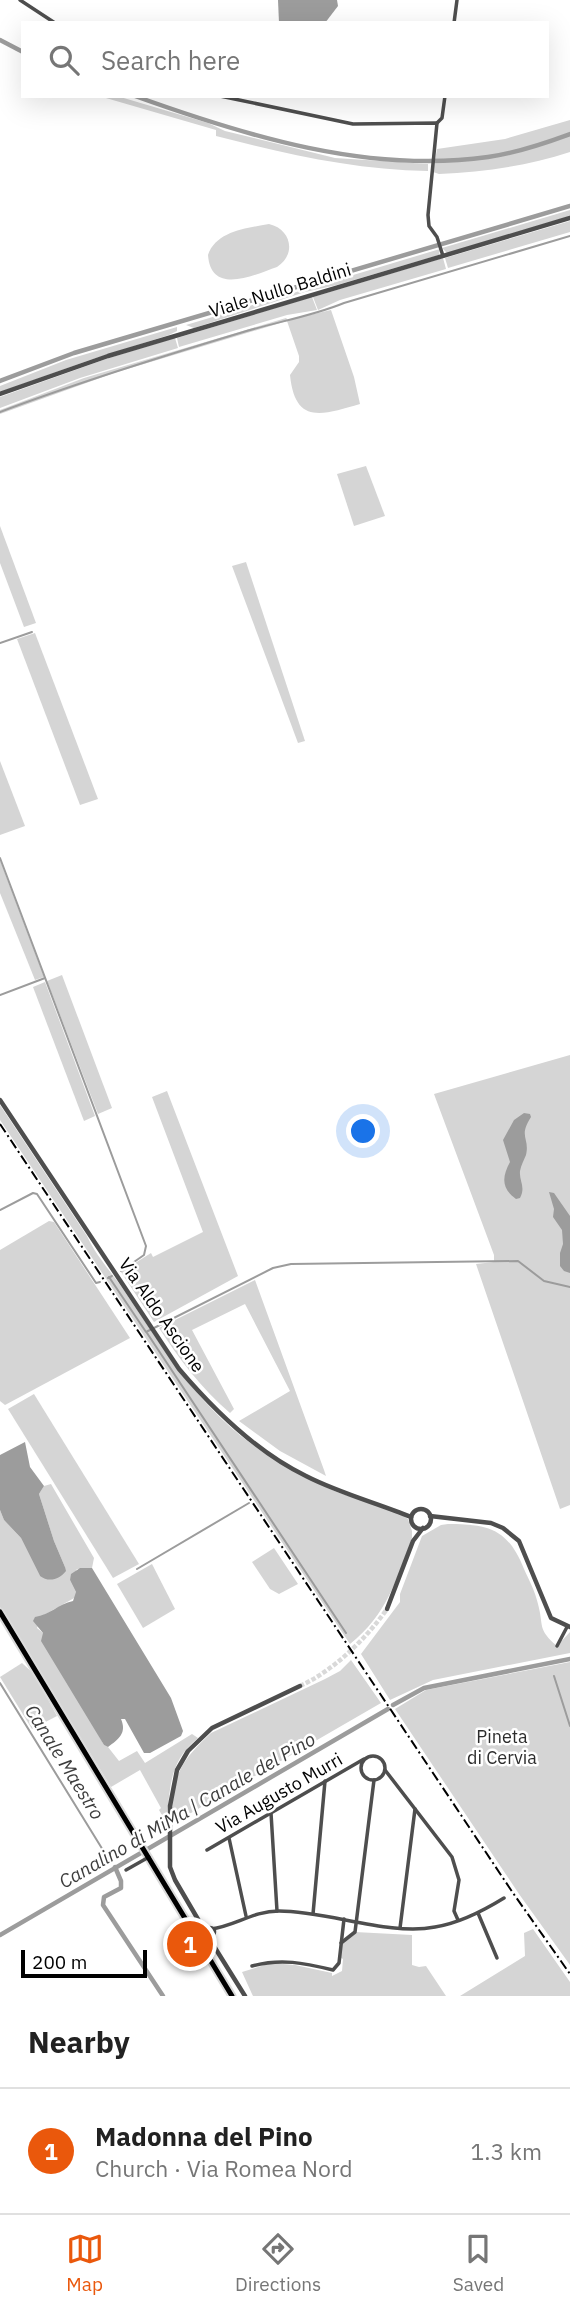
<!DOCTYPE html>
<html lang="en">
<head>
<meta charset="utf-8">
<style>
	body { margin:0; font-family:"IBM Plex Sans",sans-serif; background:#f2f2f2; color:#222 }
	.scale { position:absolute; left:21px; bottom:18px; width:126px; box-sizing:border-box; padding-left:7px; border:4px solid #000; border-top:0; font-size:19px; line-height:24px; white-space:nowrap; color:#000; -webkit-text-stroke:5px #fff; paint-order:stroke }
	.you { position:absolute; left:364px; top:1132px; width:24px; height:24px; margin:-18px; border:5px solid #fff; border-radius:50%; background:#1a73e8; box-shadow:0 0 0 10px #1a73e833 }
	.badge { display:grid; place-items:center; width:46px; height:46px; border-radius:50%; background:#ea580c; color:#fff; font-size:23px; font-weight:700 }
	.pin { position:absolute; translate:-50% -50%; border:4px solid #fff; box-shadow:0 2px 7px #0006 }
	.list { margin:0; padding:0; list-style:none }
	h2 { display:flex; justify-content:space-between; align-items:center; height:91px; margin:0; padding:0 28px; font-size:30px }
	h2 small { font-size:23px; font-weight:400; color:#767676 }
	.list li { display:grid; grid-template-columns:46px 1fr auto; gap:21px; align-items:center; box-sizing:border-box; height:126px; padding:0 28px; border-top:2px solid #e0e0e0 }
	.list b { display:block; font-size:26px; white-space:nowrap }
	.list p { margin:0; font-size:23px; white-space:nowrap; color:#767676 }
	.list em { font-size:23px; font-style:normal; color:#767676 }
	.icon { flex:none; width:38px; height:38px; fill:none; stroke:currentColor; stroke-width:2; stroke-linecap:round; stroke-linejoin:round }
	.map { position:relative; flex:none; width:570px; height:1996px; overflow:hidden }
	.search { position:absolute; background:#fff; box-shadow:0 7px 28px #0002; left:21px; right:21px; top:21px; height:77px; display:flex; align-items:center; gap:18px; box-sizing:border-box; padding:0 24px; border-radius:0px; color:#767676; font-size:26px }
	.sheet { height:217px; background:#fff }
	nav { display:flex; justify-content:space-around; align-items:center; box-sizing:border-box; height:98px; border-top:2px solid #e0e0e0; background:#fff; font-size:19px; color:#767676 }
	nav a { display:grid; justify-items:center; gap:4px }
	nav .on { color:#ea580c }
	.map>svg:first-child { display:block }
	.green { fill:#d5d5d5 }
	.water { fill:#9c9c9c }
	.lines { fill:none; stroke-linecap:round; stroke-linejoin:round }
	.stream { stroke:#9c9c9c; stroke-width:2 }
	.canal { stroke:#9c9c9c; stroke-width:4.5 }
	.tertiary-tunnel { stroke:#d9d9d9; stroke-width:4.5; stroke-dasharray:4.5 2; stroke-linecap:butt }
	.primary-casing { stroke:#dbdbdb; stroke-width:9 }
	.minor { stroke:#4e4e4e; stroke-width:3.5 }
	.tertiary { stroke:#4e4e4e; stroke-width:4.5 }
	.primary { stroke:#000; stroke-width:5 }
	.rail { stroke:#000; stroke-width:2; stroke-dasharray:10 3.5 2 3.5; stroke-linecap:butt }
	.labels { text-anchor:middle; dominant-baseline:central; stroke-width:5; stroke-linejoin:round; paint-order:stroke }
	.street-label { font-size:18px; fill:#000; stroke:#fff }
	.park-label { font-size:18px; fill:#2c2c2c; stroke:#fff }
	.water-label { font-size:19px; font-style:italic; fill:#3d3d3d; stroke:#fff }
</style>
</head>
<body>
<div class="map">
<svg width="570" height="1996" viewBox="0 0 570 1996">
	<rect width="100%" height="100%" fill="#fff"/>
	<!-- green -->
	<g class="green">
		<path d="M99,96H117L208,123L225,131L335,158L428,164V171C355,170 286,154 216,136V130Z"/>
		<path d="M570,120V152C527,166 484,172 439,174L433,172L437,149L505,139Z"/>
		<polygon points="570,210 570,216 447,253 442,248"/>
		<polygon points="570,221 570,232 448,268 445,258"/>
		<path d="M269,224C291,229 297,254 277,267C254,275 211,296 208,255C216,231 247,228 269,224Z"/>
		<polygon points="440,249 439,255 337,285 305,292 194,328 186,325"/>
		<polygon points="443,258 446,269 340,300 318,310 313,297"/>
		<polygon points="312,297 317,310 287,315 179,347 177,338"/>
		<path d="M331,310L354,377L360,404C322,415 295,425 290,375L299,362V356L287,321L114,373L0,414V410L84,378L286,318L288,320Z"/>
		<polygon points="177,327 177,331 169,335 90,360 0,392 0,386 66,360"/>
		<polygon points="175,338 178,348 80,378 0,408 0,397 106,359"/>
		<polygon points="366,466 385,516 354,526 337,474"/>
		<polygon points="0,526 36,623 24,627 0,563"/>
		<polygon points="246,562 305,741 298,743 232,566"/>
		<polygon points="35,633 98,799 80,805 17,639"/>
		<polygon points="0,761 25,826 0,835"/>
		<polygon points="0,860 44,977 35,980 0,893"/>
		<polygon points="62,975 112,1108 98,1114 47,981"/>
		<polygon points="45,982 95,1116 84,1121 33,987"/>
		<polygon points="570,1055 570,1505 560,1509 476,1264 494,1262 494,1255 434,1094"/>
		<polygon points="167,1091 238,1276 154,1322 121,1272 151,1253 153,1257 203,1232 152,1097"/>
		<path d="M0,1105L87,1236C97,1258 116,1277 129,1298C164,1350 198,1404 249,1442C273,1459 302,1475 328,1488C352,1500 387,1504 408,1519L412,1531V1538C396,1580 387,1615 350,1644L0,1120Z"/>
		<polygon points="49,1221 54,1222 130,1338 5,1405 0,1401 0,1250"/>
		<path d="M255,1280L324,1470L326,1476L280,1451L239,1421L290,1391L245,1304L192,1330L234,1409L230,1413C202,1389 179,1359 159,1328Z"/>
		<polygon points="34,1394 139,1564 113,1578 8,1409"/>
		<path d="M51,1484L94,1558L92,1568L77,1569L70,1580L76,1592V1597L42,1616L37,1628L43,1633L104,1745L108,1747L119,1761L137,1751L145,1763L192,1734L198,1738C168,1762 171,1788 166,1822L159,1810L161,1808L140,1770L111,1787L0,1607V1510L4,1520L21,1538L40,1576L65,1567L54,1541L39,1494L44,1486Z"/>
		<path d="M448,1524C489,1524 508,1529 524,1569C529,1580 535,1591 538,1604C544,1626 537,1629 557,1646L570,1632V1653L433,1680L390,1700L361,1654L400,1602V1594L422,1536L441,1525Z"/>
		<polygon points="274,1548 298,1584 279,1594 270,1589 252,1562"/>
		<polygon points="152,1564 175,1609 143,1628 117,1584"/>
		<path d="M351,1660L381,1703L172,1824C170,1780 179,1762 211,1733L325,1679L340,1671Z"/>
		<polygon points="570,1662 570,1965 519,1894 395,1709 426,1690"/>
		<polygon points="22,1663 34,1674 57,1716 32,1729 0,1677"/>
		<polygon points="533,1929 570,1982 570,1996 460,1996 525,1956 524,1933"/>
		<polygon points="355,1932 412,1935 412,1965 419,1967 426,1966 446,1996 253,1996 252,1994 242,1972 271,1963 295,1965 332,1973 332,1976 342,1971 343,1959 339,1957 341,1943"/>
	</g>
	<!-- water -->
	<g class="water">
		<polygon points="278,0 337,0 338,6 325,23 279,23"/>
		<path d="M524,1113L530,1114L531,1117C518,1137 530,1138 526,1155C524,1160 521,1165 520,1171C519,1181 526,1187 520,1198L516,1199C501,1188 502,1177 510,1162L503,1140L514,1120Z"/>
		<polygon points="549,1192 554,1193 570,1216 570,1273 564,1271 560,1266 560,1253 563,1244 562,1230 553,1217 554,1209"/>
		<path d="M25,1442L30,1467L44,1486L39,1494L54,1541L65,1567L66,1571C60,1579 49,1583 40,1576L21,1538L4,1520L0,1510V1455Z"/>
		<path d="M80,1568H92L171,1698L183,1731L181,1736L150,1753H144L125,1719H121C127,1733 119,1739 108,1747L104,1745L41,1641L43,1633L33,1621L35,1617C50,1615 58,1604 73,1601L76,1592L70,1580L71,1574Z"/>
	</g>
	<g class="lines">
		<!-- stream -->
		<g class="stream">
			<path d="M0,412C79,382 160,357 240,333C275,322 310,317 344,303L570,236"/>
			<polyline points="0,643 32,632"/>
			<polyline points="0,858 146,1246 144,1255 121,1271"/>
			<polyline points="0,995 45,978"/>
			<polyline points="0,1210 33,1193 37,1194 96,1283 100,1282"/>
			<polyline points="109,1277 146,1332 273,1268 291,1264 518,1261 544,1281 570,1287"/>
			<polyline points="108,1278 112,1276"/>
			<polyline points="147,1333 346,1633"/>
			<polyline points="137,1569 249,1503"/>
			<polyline points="554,1676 570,1726"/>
			<polyline points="0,1683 106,1855"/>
		</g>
		<!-- canal -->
		<g class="canal">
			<polyline points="0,40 23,52"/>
			<path d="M135,96C246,136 369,174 488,157C516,153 543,144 570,134"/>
			<polyline points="0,381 74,353 570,206"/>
			<polyline points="393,1705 424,1688 570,1659"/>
			<polyline points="115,1867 121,1881 121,1888 104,1897 103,1905 163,1996"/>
			<polyline points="0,1935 388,1709"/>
		</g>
		<!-- tertiary-tunnel -->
		<path class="tertiary-tunnel" d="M300,1686C333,1671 366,1639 387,1609"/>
		<!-- primary casing -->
		<g class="primary-casing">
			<polyline id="primary" points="0,1612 232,1996"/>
		</g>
		<!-- minor -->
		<g class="minor">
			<polyline points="20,0 55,23"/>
			<polyline points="454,23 457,0"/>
			<polyline points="220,96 353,124 437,123 428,215 429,226 437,237 443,256"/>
			<polyline points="437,123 442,118 445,96"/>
			<polyline points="557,1646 567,1627"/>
			<circle cx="373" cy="1768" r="12"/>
			<polyline points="385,1770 452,1857 459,1880 454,1911 458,1920"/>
			<polyline points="271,1813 277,1911"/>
			<polyline points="229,1838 246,1916"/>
			<polyline points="207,1850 364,1759"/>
			<polyline points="126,1870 149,1857"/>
			<polyline points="478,1913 497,1958"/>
			<polyline points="313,1914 325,1781"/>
			<polyline points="400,1928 415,1809"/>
			<path d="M211,1929C235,1926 253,1911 279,1911C328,1911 389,1936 435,1927C460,1923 483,1911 504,1898"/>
			<polyline points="341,1943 355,1932 374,1780"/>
			<path d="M252,1966C281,1958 304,1963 333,1970L339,1963L344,1919"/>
		</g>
		<!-- tertiary -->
		<g class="tertiary">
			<polyline points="0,394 108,356 570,218"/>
			<path d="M0,1100L179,1369C213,1409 258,1453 306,1476C339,1493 377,1503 411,1517"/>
			<circle cx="421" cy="1519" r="10"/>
			<polyline points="430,1516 491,1523 503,1528 519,1541 551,1618 570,1627"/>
			<polyline points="387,1609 413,1541 423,1528"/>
			<circle cx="210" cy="1932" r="4"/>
			<polyline points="206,1933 175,1880 170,1867 170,1806 177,1770 188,1751 212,1728 300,1686"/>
			<polyline points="207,1935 245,1996"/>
		</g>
		<!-- primary -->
		<use href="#primary" class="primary"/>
		<!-- rail -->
		<polyline class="rail" points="0,1124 513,1893 570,1974"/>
	</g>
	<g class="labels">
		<!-- street labels -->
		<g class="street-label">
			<text transform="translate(280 290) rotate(-17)">Viale Nullo Baldini</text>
			<text transform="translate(162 1315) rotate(55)">Via Aldo Ascione</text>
			<text transform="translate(279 1793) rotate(-30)">Via Augusto Murri</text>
		</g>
		<!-- park labels -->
		<g class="park-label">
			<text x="502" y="1736">Pineta<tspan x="502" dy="21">di Cervia</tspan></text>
		</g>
		<!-- water labels -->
		<g class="water-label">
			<text transform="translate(65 1762) rotate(58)">Canale Maestro</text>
			<text transform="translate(187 1810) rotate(-30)">Canalino di MiMa | Canale del Pino</text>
		</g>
	</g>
</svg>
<div class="scale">200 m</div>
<div class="you"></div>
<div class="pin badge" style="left:190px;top:1944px">1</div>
<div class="search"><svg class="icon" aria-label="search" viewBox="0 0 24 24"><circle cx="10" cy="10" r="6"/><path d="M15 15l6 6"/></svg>Search here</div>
</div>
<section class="sheet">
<h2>Nearby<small></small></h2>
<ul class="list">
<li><span class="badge">1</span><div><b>Madonna del Pino</b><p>Church · Via Romea Nord</p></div><em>1.3 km</em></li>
</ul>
</section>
<nav>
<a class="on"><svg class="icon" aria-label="map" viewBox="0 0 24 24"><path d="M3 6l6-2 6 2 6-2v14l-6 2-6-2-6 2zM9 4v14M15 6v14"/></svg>Map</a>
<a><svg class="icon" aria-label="directions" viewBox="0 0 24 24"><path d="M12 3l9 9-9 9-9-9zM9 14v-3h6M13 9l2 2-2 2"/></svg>Directions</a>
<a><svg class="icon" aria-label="saved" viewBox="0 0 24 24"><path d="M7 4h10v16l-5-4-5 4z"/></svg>Saved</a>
</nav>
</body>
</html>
